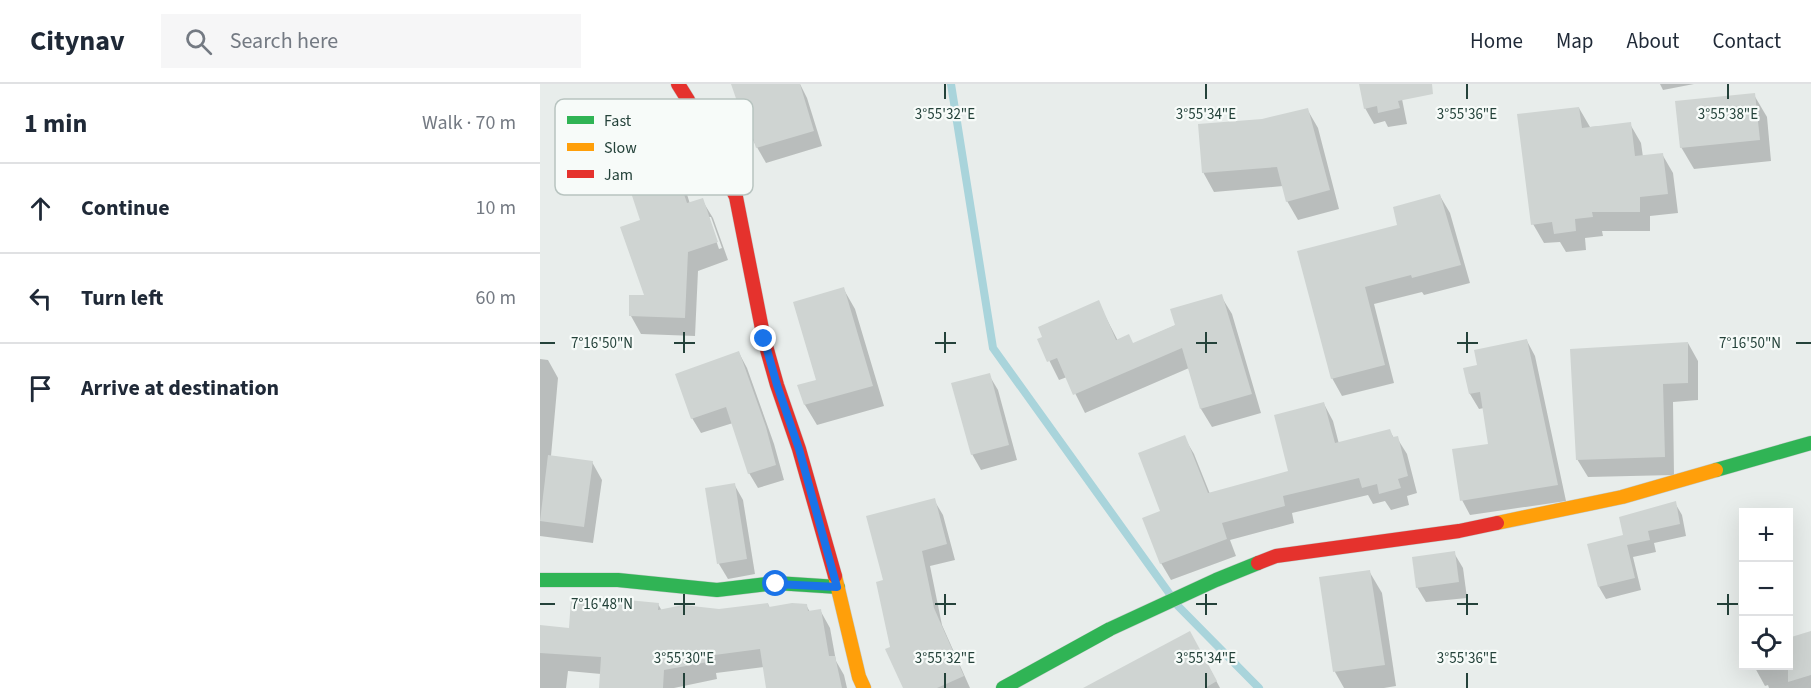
<!DOCTYPE html>
<html lang="en">
<head>
<meta charset="utf-8">
<style>
	body { margin:0; font-family:"Source Sans 3",sans-serif; background:#f6f6f7; color:#1f2937 }
	.controls { position:absolute; right:18px; bottom:18px; display:grid; overflow:hidden; border-radius:0px; box-shadow:0 6px 24px #0002 }
	.controls button { width:54px; height:54px; display:grid; place-items:center; padding:0; border:0; border-bottom:2px solid #e0e1e3; background:#fff; color:#1f2937; font:30px sans-serif }
	.stop { position:absolute; width:18px; height:18px; margin:-14px; border:4px solid #1a73e8; border-radius:50%; background:#fff }
	.stop.end { background:#1a73e8; border-color:#fff; box-shadow:0 2px 6px #0008 }
	.list { margin:0; padding:0; list-style:none }
	h2 { display:flex; justify-content:space-between; align-items:center; height:78px; margin:0; padding:0 24px; font-size:26px }
	h2 small { font-size:20px; font-weight:400; color:#747a83 }
	.list li { display:grid; grid-template-columns:39px 1fr auto; gap:18px; align-items:center; box-sizing:border-box; height:90px; padding:0 24px; border-top:2px solid #e0e1e3 }
	.list b { display:block; font-size:22px; white-space:nowrap }
	.list em { font-size:20px; font-style:normal; color:#747a83 }
	.icon { flex:none; width:33px; height:33px; fill:none; stroke:currentColor; stroke-width:2; stroke-linecap:round; stroke-linejoin:round }
	.map { position:relative; flex:none; width:1271px; height:604px; overflow:hidden }
	header { display:flex; align-items:center; gap:36px; box-sizing:border-box; height:84px; padding:0 30px; background:#fff; border-bottom:2px solid #e0e1e3 }
	header strong { font-size:28px }
	nav { display:flex; gap:33px; margin-inline-start:auto; font-size:21px }
	.search { width:420px; height:54px; background:#f6f6f7; display:flex; align-items:center; gap:15px; box-sizing:border-box; padding:0 21px; border-radius:0px; color:#747a83; font-size:22px }
	main { display:flex }
	aside { flex:1; background:#fff }
	.map>svg:first-child { display:block }
	.shadow { fill:#0003; fill-rule:evenodd }
	.lines { fill:none; stroke-linecap:round; stroke-linejoin:round }
	.stream { stroke:#a9d4db; stroke-width:8 }
	.building { fill:#cfd4d2 }
	.fast-casing { stroke:#c3cbc8; stroke-width:15 }
	.slow-casing { stroke:#c3cbc8; stroke-width:15 }
	.jam-casing { stroke:#c3cbc8; stroke-width:15 }
	.fast { stroke:#30b455; stroke-width:14 }
	.slow { stroke:#ff9f0a; stroke-width:14 }
	.jam { stroke:#e5322d; stroke-width:14 }
	.route { stroke:#1a73e8; stroke-width:8 }
	.ticks { fill:none; stroke:#24423a; stroke-width:2 }
	.key { fill:#f7fbf9; stroke:#b8c4c0; stroke-width:1.5 }
	.key-label { font-size:16px; fill:#24423a }
	.ticks-label { font-size:15px; text-anchor:middle; fill:#24423a; stroke:#f7fbf9; stroke-width:4.5; stroke-linejoin:round; paint-order:stroke }
</style>
</head>
<body>
<header>
<strong>Citynav</strong>
<div class="search"><svg class="icon" aria-label="search" viewBox="0 0 24 24"><circle cx="10" cy="10" r="6"/><path d="M15 15l6 6"/></svg>Search here</div>
<nav><a>Home</a><a>Map</a><a>About</a><a>Contact</a></nav>
</header>
<main>
<aside>
<h2>1 min<small>Walk · 70 m</small></h2>
<ul class="list">
<li><svg class="icon" aria-label="ahead" viewBox="0 0 24 24"><path d="M12 20V5M6 11l6-6 6 6"/></svg><div><b>Continue</b></div><em>10 m</em></li>
<li><svg class="icon" aria-label="left" viewBox="0 0 24 24"><path d="M17 20v-9H6M10 6l-5 5 5 5"/></svg><div><b>Turn left</b></div><em>60 m</em></li>
<li><svg class="icon" aria-label="arrive" viewBox="0 0 24 24"><path d="M6 21V4h12l-3 4 3 4H6"/></svg><div><b>Arrive at destination</b></div></li>
</ul>
</aside>
<div class="map">
<svg width="1271" height="604" viewBox="0 0 1271 604">
	<rect width="100%" height="100%" fill="#e8edeb"/>
	<!-- shadow -->
	<g class="shadow">
		<polygon points="193,0 260,0 267,14 282,62 226,79 210,51"/>
		<polygon points="820,0 859,0 867,40 848,43 845,37 834,40 825,24"/>
		<polygon points="1120,0 1154,0 1123,6"/>
		<polygon points="1214,11 1227,33 1231,77 1154,85 1141,63"/>
		<polygon points="1039,24 1050,43 1090,40 1101,59 1103,73 1122,70 1133,89 1138,129 1110,132 1110,147 1062,147 1063,152 1045,154 1046,166 1026,168 1020,158 1004,159 993,140"/>
		<polygon points="767,25 778,44 799,125 758,136 747,117 743,102 674,108 663,88 723,37"/>
		<path d="M132,50L143,69L150,88L141,91L150,120L162,116L173,134L188,176L158,187L155,252L101,250L91,232L107,213L99,71ZM168,133H171L182,164L179,165Z"/>
		<polygon points="900,112 910,129 930,199 884,211 882,208 834,220 854,299 802,312 792,294 759,168 859,142"/>
		<polygon points="303,204 315,225 344,322 277,341 265,321 259,302 277,297"/>
		<polygon points="681,212 692,230 721,329 672,343 661,325 649,284 545,329 527,293 519,296 499,256 558,218 578,257 593,260 636,241"/>
		<polygon points="987,257 995,272 1026,417 930,431 922,416 950,361 944,324 939,325 930,310 925,285 939,282"/>
		<polygon points="1148,259 1158,277 1158,316 1133,318 1134,391 1048,393 1037,375"/>
		<polygon points="199,269 207,284 234,360 244,396 218,404 209,389 193,339 161,349 152,334"/>
		<polygon points="0,275 8,276 18,294 11,372 52,378 62,396 53,459 0,452"/>
		<polygon points="449,291 458,306 477,376 441,386 432,370"/>
		<polygon points="784,320 793,337 799,360 849,346 854,354 857,354 867,370 877,409 867,412 869,421 851,426 845,417 833,420 828,411 752,429 754,439 690,456 696,472 631,496 621,479 622,428 644,353 654,370 670,410 750,388"/>
		<polygon points="194,400 203,416 215,490 188,495 179,480"/>
		<polygon points="394,416 403,431 415,476 390,482 402,541 430,604 365,604 352,564 344,497"/>
		<polygon points="1135,419 1142,431 1146,452 1114,459 1116,468 1093,473 1101,506 1066,515 1059,503 1085,452"/>
		<polygon points="914,469 923,484 927,514 886,518 877,503"/>
		<polygon points="829,487 842,509 856,602 844,604 804,604 795,588 781,495"/>
		<polygon points="118,520 122,527 179,526 228,520 230,524 266,521 270,528 280,526 290,544 296,577 304,591 307,604 227,604 224,583 176,589 177,595 134,604 61,604 61,590 28,587 26,604 0,604 0,543 30,546"/>
		<polygon points="1271,548 1271,604 1229,604 1228,601 1225,602 1214,582 1248,582"/>
		<polygon points="661,568 680,604 573,604"/>
	</g>
	<g class="lines">
		<!-- stream -->
		<g class="stream">
			<polyline points="411,0 453,264 629,509"/>
			<polyline points="638,522 719,604"/>
		</g>
	</g>
	<!-- building -->
	<g class="building">
		<polygon points="191,0 260,0 274,47 216,64 212,51 209,52"/>
		<polygon points="819,0 892,0 893,10 858,17 860,24 838,29 837,22 824,25"/>
		<polygon points="1215,9 1220,56 1140,64 1135,17"/>
		<polygon points="1039,23 1042,44 1091,38 1095,72 1123,69 1128,110 1100,113 1100,128 1052,128 1053,133 1035,135 1036,147 1014,150 1012,138 991,141 977,30"/>
		<polygon points="768,24 790,106 746,118 737,83 662,89 658,40 722,35"/>
		<polygon points="133,48 140,69 131,72 147,119 163,114 178,158 148,168 145,234 89,232 89,211 104,211 80,143 100,136 80,75 97,70 94,62"/>
		<polygon points="900,110 921,181 872,194 871,191 825,203 845,281 791,295 757,167 857,141 853,123"/>
		<polygon points="304,203 333,302 264,321 257,301 276,296 253,218"/>
		<polygon points="682,210 712,310 660,325 642,264 533,311 517,274 507,278 497,255 502,253 498,243 559,216 576,256 589,250 593,259 635,241 630,225"/>
		<polygon points="987,255 1018,401 920,417 912,365 948,360 940,308 929,310 923,284 937,281 934,266"/>
		<polygon points="1148,258 1148,299 1123,300 1125,373 1036,376 1030,265"/>
		<polygon points="199,267 226,343 236,381 208,390 186,323 151,335 135,290"/>
		<polygon points="450,289 469,361 431,371 411,299"/>
		<polygon points="784,318 795,359 850,345 853,353 858,352 868,392 858,395 861,404 839,410 837,400 822,404 819,394 743,412 745,422 682,439 687,455 620,480 602,434 620,427 598,369 645,351 668,409 748,387 734,331"/>
		<polygon points="8,371 53,377 44,443 0,437"/>
		<polygon points="195,399 207,475 177,480 165,404"/>
		<polygon points="395,414 407,460 382,467 394,524 424,592 397,604 363,604 345,565 350,563 336,498 343,496 326,432"/>
		<polygon points="1136,417 1140,440 1108,447 1110,456 1087,461 1095,494 1058,503 1047,460 1083,451 1079,433"/>
		<polygon points="915,467 919,498 876,504 872,473"/>
		<polygon points="830,486 845,581 793,588 779,493"/>
		<polygon points="31,515 77,515 119,519 118,526 143,521 179,525 228,519 229,523 252,519 267,520 268,527 281,525 289,572 295,572 302,604 226,604 220,565 167,572 168,578 124,586 123,604 59,604 61,573 0,569 0,541 29,544"/>
		<polygon points="650,547 677,597 665,604 543,604"/>
		<polygon points="1271,547 1271,591 1248,598 1248,554"/>
	</g>
	<g class="lines">
		<!-- fast casing -->
		<g class="fast-casing">
			<g id="fast">
				<polyline points="1176,386 1271,359"/>
				<polyline points="0,496 78,496 177,506 236,499 298,503"/>
				<polyline points="463,604 570,545 676,496 718,479"/>
			</g>
		</g>
		<!-- slow casing -->
		<g class="slow-casing">
			<g id="slow">
				<polyline points="957,439 1082,413 1176,386"/>
				<polyline points="295,492 319,593 324,604"/>
			</g>
		</g>
		<!-- jam casing -->
		<g class="jam-casing">
			<g id="jam">
				<polyline points="138,0 148,16 196,113 224,255 237,301 259,365 295,492"/>
				<polyline points="718,479 736,472 919,447 957,439"/>
			</g>
		</g>
		<!-- fast -->
		<use href="#fast" class="fast"/>
		<!-- slow -->
		<use href="#slow" class="slow"/>
		<!-- jam -->
		<use href="#jam" class="jam"/>
	</g>
	<g class="lines">
		<!-- route -->
		<polyline class="route" points="224,255 237,301 259,365 297,503 236,500"/>
	</g>
	<!-- ticks -->
	<path class="ticks" d="M405,0V15M666,0V15M927,0V15M1188,0V15M144,248V269M405,248V269M666,248V269M927,248V269M0,259H15M134,259H155M395,259H416M656,259H677M917,259H938M1256,259H1271M144,510V531M405,510V531M666,510V531M927,510V531M1188,510V531M0,520H15M134,520H155M395,520H416M656,520H677M917,520H938M1177,520H1198M144,589V604M405,589V604M666,589V604M927,589V604"/>
	<!-- legend -->
	<rect x="15" y="15" width="198" height="96" rx="9" class="key"/>
	<rect x="27" y="32" width="27" height="8" fill="#30b455"/>
	<rect x="27" y="59" width="27" height="8" fill="#ff9f0a"/>
	<rect x="27" y="86" width="27" height="8" fill="#e5322d"/>
	<g class="key-label">
		<text x="64" y="42">Fast</text>
		<text x="64" y="69">Slow</text>
		<text x="64" y="96">Jam</text>
	</g>
	<g class="ticks-label">
		<text x="405" y="35">3°55'32"E</text>
		<text x="666" y="35">3°55'34"E</text>
		<text x="927" y="35">3°55'36"E</text>
		<text x="1188" y="35">3°55'38"E</text>
		<text x="62" y="264">7°16'50"N</text>
		<text x="1210" y="264">7°16'50"N</text>
		<text x="62" y="525">7°16'48"N</text>
		<text x="144" y="579">3°55'30"E</text>
		<text x="405" y="579">3°55'32"E</text>
		<text x="666" y="579">3°55'34"E</text>
		<text x="927" y="579">3°55'36"E</text>
	</g>
</svg>
<div class="controls">
<button>+</button>
<button>−</button>
<button><svg class="icon" aria-label="locate" viewBox="0 0 24 24"><circle cx="12" cy="12" r="6"/><path d="M12 2v4M12 18v4M2 12h4M18 12h4"/></svg></button>
</div>
<div class="stop" style="left:236px;top:500px"></div>
<div class="stop end" style="left:224px;top:255px"></div>
</div>
</main>
</body>
</html>
